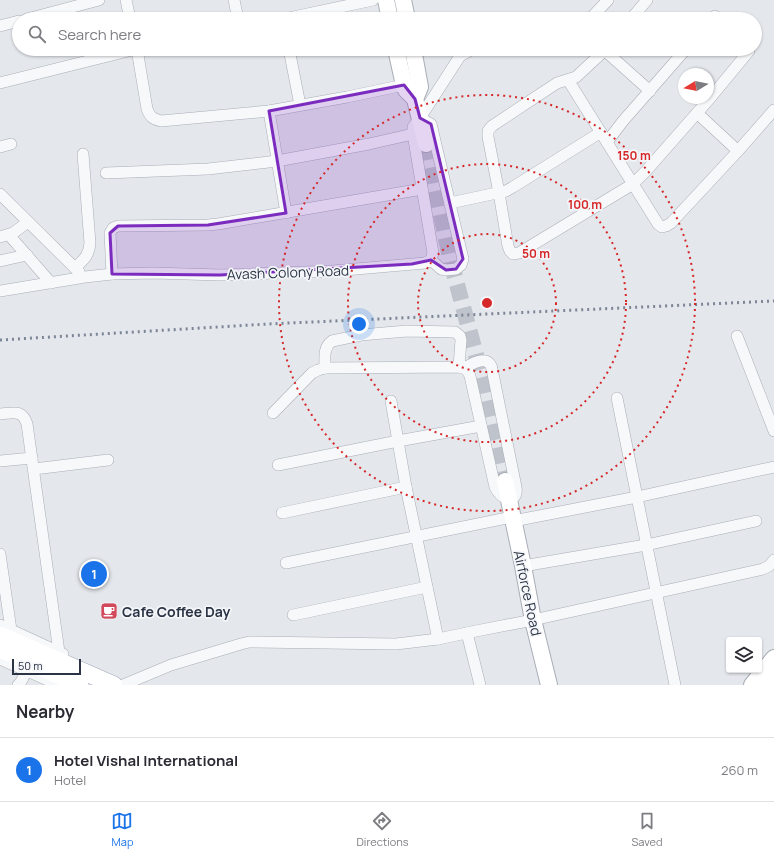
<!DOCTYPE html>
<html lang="en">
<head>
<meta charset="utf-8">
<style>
	body { margin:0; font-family:Manrope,sans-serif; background:#f7f7f7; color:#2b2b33 }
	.controls { position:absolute; right:12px; bottom:12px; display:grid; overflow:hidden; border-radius:4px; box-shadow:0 1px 3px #0004 }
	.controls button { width:36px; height:36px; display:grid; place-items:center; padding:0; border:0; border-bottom:1px solid #e1e1e2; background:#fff; color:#2b2b33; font:20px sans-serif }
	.compass { position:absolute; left:678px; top:68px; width:36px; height:36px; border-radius:50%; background:#fff; box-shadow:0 1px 3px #0004; rotate:260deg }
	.scale { position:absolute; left:12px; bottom:10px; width:69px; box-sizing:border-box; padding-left:4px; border:2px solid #2b3445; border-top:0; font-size:11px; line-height:14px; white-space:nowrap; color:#2b3445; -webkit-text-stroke:3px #f4f6f9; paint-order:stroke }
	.you { position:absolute; left:359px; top:324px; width:14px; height:14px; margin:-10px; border:3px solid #fff; border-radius:50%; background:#1a73e8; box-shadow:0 0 0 6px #1a73e833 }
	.badge { display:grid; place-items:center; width:26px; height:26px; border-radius:50%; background:#1a73e8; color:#fff; font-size:13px; font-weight:700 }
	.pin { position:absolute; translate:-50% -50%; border:2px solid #fff; box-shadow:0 1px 4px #0006 }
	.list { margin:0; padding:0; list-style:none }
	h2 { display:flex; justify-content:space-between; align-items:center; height:52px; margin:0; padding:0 16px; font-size:17px }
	h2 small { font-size:13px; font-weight:400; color:#7c7c81 }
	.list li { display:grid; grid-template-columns:26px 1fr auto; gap:12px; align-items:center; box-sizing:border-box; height:64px; padding:0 16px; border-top:1px solid #e1e1e2 }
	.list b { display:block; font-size:15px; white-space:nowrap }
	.list p { margin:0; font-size:13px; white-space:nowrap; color:#7c7c81 }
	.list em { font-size:13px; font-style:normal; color:#7c7c81 }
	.icon { flex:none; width:22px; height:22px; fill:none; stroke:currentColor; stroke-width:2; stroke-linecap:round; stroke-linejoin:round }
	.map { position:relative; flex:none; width:774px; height:685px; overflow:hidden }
	.search { position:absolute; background:#fff; box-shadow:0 1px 3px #0004; left:12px; right:12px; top:12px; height:44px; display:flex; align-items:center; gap:10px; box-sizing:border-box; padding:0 14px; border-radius:22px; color:#7c7c81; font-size:15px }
	.sheet { height:116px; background:#fff }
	nav { display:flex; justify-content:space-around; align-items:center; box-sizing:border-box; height:56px; border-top:1px solid #e1e1e2; background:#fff; font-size:11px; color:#7c7c81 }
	nav a { display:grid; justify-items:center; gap:2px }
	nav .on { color:#1a73e8 }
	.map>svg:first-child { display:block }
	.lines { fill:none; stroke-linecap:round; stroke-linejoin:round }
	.secondary-tunnel { stroke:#bfc3cb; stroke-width:16; stroke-dasharray:16 8; stroke-linecap:butt }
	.minor-casing { stroke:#a9aeb7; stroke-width:12 }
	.secondary-casing { stroke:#a9aeb7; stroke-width:18 }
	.primary-casing { stroke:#a3abb8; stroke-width:18 }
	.minor { stroke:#f7f8fa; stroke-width:11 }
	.secondary { stroke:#fff; stroke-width:16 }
	.primary { stroke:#fff; stroke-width:17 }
	.rail { stroke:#7d8696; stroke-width:3; stroke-dasharray:2 4; stroke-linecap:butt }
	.marked { fill:#7b2cbf; fill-opacity:0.2; stroke:#7b2cbf; stroke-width:3; stroke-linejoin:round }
	.ring { fill:none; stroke:#d62828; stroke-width:2; stroke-dasharray:2 4 }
	.labels { text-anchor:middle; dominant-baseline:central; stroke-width:3.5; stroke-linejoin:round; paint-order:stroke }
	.street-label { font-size:14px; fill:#2b3445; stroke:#f4f6f9 }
	.poi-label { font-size:14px; font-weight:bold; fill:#2b3445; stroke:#f4f6f9; text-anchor:start }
	.centre { fill:#d62828; stroke:#f4f6f9; stroke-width:2 }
	.ring-label { font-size:12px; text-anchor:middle; font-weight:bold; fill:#d62828; stroke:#f4f6f9; stroke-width:3.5; stroke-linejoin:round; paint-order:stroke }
</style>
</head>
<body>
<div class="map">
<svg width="774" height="685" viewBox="0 0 774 685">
	<rect width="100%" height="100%" fill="#e4e7ec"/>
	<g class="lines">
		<!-- secondary-tunnel -->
		<polyline class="secondary-tunnel" points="426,144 451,262 480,370 505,481"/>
		<!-- minor casing -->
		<g class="minor-casing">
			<g id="minor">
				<polyline points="126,0 130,19"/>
				<polyline points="234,0 238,19"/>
				<polyline points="27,19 99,0"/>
				<polyline points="284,19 373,0"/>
				<polyline points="590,19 608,0"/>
				<polyline points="631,19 647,0"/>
				<polyline points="712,19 715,16"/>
				<polyline points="0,26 19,21"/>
				<path d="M137,49L147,109C150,117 153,119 161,121L269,111L347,97L404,85"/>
				<polyline points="289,49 300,105"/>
				<polyline points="603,49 650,91"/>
				<polyline points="606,49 576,77 557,83 492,126 488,131 488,137 499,193 508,246 510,251 513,254 519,253 633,184 646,171 711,97 749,51"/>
				<polyline points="568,80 658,224 662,227 666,226 671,223 738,151 774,110"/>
				<polyline points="0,83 136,49"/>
				<polyline points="269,111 286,213"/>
				<polyline points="697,113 738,151"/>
				<polyline points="420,118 431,124 463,259 461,265 456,269 446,270 441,269 431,260"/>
				<polyline points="607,142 623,121 686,49"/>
				<polyline points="0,147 11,144"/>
				<polyline points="106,173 208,169 277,161 369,144 413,134"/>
				<polyline points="0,194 79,272"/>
				<polyline points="450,203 506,191 513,187 601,132"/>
				<polyline points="9,235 51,283"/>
				<polyline points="0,237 13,233 28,222"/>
				<polyline points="0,261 27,255"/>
				<path d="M75,268C84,259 89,256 90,243L83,154"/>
				<polyline points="112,274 110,233 113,228 118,226 208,225 218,224 422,189"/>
				<polyline points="0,291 85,277 112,274 154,273 220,275 333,271 425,263 431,260 433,253 413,134 413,127 420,118 460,56 473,49"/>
				<polyline points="737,336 774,431"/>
				<path d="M325,368C325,359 323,347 332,341L361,335L407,331L455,332L460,336L461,340L459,367"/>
				<polyline points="617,398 675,685"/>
				<polyline points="391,401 406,487 438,639"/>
				<path d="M273,413L312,373L318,370L325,368L459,367C465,368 468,370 470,376L495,487C498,494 502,497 509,500C516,497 517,494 516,487L492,369C492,368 490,363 489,363C483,357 470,365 464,368"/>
				<path d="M0,414C13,413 22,409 27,424L59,652"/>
				<polyline points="0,461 32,458"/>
				<polyline points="278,465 398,441 481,426"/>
				<polyline points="34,469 108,460"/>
				<polyline points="282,513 406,487"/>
				<polyline points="513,521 637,497 774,467"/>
				<polyline points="0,554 11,630"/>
				<polyline points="286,563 512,517"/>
				<polyline points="523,566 646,545 756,521"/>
				<polyline points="293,615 427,587"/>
				<polyline points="0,625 63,654"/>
				<polyline points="467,633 480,685"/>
				<polyline points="0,659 59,685"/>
				<path d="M18,685C23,681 24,676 26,670"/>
				<polyline points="123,685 171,665 241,644 249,642 396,644 438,639 476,631 533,620 763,569 769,566 774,560"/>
			</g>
		</g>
		<!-- secondary casing -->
		<g class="secondary-casing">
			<g id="secondary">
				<polyline points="386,0 390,19"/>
				<polyline points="403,0 407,19"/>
				<polyline points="396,49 404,85 406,90 415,99 426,144"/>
				<polyline points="413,49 420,87 415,99"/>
				<polyline points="505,481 523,566 533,620 549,685"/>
				<polyline points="752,685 774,658"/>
				<polyline points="767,685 774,677"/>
			</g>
		</g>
		<!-- primary casing -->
		<g class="primary-casing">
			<g id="primary">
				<polyline points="0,635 114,685"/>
				<polyline points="0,649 80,685"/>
			</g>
		</g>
		<!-- minor -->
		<use href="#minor" class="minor"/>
		<!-- secondary -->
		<use href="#secondary" class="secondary"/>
		<!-- primary -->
		<use href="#primary" class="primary"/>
		<!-- rail -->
		<polyline class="rail" points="0,340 268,324 774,301"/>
	</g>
	<!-- marked area -->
	<path class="marked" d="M404,85L415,99L420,118L431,124L463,259L456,269L446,270L431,260L412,264L220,275L112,274L110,233L118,226L208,225L286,213L269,111Z"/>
	<!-- distance rings -->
	<g class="ring">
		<circle cx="487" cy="303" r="69"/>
		<circle cx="487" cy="303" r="139"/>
		<circle cx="487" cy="303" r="208"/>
	</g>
	<!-- icons -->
	<defs>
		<g id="cafe-square" transform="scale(0.9)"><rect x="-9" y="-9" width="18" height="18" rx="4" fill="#d1495b" stroke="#f4f6f9"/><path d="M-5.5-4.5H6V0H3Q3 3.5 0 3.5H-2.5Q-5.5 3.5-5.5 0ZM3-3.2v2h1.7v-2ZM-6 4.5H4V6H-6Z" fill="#fff"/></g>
	</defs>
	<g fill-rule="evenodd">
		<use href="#cafe-square" x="109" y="611"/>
	</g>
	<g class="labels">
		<!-- street labels -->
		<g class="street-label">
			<text transform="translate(288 272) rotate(-2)">Avash Colony Road</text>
			<text transform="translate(528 593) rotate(78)">Airforce Road</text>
		</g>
		<!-- poi labels -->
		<g class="poi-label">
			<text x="122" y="611">Cafe Coffee Day</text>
		</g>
	</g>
	<circle cx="487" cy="303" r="6" class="centre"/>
	<g class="ring-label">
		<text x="634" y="160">150 m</text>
		<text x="585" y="209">100 m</text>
		<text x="536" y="258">50 m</text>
	</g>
</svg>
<div class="controls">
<button><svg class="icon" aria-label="layers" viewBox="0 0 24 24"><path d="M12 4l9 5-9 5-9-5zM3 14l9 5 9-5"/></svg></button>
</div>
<svg class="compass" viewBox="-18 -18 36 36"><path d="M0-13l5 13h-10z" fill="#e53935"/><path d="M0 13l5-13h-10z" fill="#7c7c81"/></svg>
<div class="scale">50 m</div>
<div class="you"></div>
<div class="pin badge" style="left:94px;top:574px">1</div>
<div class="search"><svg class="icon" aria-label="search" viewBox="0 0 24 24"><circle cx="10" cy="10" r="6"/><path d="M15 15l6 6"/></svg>Search here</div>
</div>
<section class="sheet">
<h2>Nearby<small></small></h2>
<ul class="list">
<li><span class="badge">1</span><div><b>Hotel Vishal International</b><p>Hotel</p></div><em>260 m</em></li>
</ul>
</section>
<nav>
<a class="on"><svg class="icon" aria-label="map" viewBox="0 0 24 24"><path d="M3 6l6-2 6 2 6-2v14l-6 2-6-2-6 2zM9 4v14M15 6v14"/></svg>Map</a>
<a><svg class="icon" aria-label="directions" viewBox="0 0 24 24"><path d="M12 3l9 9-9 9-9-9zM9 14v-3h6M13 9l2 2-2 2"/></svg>Directions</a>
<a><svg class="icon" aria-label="saved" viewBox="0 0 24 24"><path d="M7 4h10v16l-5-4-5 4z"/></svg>Saved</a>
</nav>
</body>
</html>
